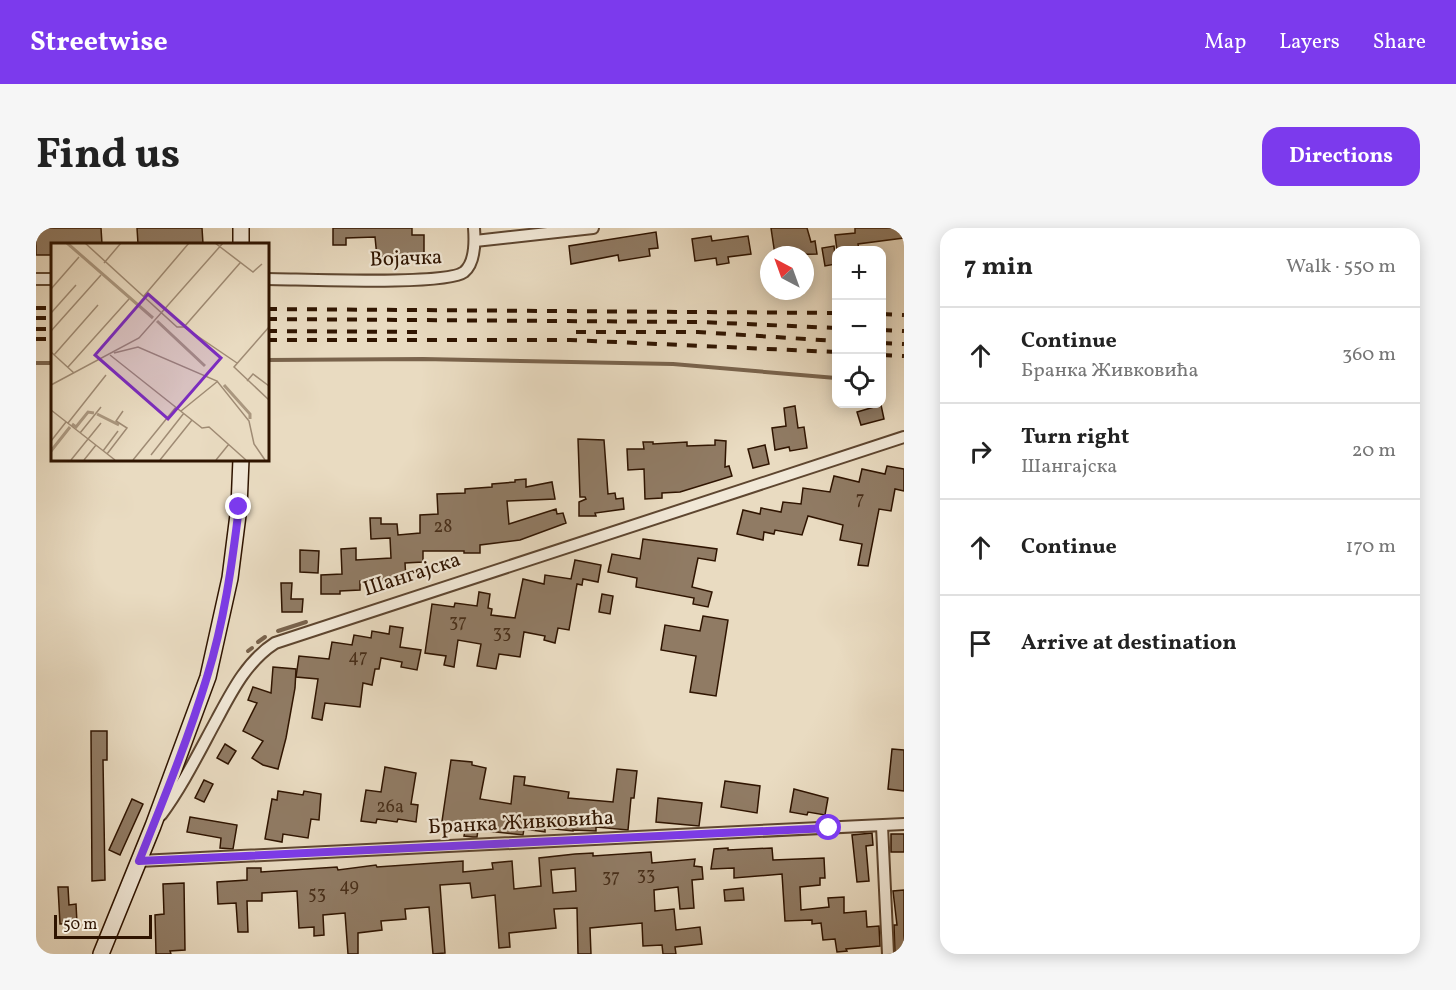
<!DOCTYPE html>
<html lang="en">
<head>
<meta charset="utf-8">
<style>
	body { margin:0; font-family:Vollkorn,serif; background:#f6f6f6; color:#222 }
	.controls { position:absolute; right:18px; top:18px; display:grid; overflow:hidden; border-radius:12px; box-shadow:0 3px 15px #0003 }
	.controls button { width:54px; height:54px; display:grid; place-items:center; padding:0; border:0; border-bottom:2px solid #e0e0e0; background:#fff; color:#222; font:30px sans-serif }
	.compass { position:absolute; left:724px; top:18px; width:54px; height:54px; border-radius:50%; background:#fff; box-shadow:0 3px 15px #0003; rotate:319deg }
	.scale { position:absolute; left:18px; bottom:15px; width:98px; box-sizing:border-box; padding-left:6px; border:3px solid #2f1400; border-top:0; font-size:16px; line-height:21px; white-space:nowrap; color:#2f1400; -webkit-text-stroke:4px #f1e8d7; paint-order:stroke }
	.stop { position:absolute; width:18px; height:18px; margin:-14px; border:4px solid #7c3aed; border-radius:50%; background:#fff }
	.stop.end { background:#7c3aed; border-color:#fff; box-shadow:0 2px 6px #0008 }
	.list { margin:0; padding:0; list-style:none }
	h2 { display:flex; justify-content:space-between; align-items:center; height:78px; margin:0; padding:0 24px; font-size:26px }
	h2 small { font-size:20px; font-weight:400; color:#767676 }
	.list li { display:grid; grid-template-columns:39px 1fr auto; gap:18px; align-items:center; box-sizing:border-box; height:96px; padding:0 24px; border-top:2px solid #e0e0e0 }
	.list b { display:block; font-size:22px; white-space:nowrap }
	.list p { margin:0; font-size:20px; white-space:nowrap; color:#767676 }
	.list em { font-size:20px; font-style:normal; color:#767676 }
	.icon { flex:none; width:33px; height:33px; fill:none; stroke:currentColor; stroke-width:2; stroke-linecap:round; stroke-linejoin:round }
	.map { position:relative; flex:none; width:868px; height:726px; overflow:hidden; border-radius:18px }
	header { display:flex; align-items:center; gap:36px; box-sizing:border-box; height:84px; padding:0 30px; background:#7c3aed; color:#fff }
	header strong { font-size:28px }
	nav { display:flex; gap:33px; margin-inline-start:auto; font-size:21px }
	.intro { display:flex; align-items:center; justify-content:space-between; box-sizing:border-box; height:144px; padding:0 36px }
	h1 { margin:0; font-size:42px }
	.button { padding:15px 27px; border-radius:18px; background:#7c3aed; color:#fff; font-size:21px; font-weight:700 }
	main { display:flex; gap:36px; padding:0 36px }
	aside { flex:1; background:#fff; border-radius:18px; box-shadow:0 3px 15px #0003 }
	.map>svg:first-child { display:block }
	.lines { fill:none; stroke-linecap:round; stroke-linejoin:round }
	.stream { stroke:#79634c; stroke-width:4 }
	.building { fill:#907b64; stroke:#2f1400; stroke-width:1.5; fill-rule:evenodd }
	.minor-casing { stroke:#5e4630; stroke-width:14 }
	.secondary-casing { stroke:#2f1400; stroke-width:18 }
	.minor { stroke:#f1e8d7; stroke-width:10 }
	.secondary { stroke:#f1e8d7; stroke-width:15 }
	.rail { stroke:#2f1400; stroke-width:4; stroke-dasharray:10 10; stroke-linecap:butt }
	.route { stroke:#7c3aed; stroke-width:8 }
	.labels { text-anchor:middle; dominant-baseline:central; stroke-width:4.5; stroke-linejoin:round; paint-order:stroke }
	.number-label { font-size:18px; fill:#472e19 }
	.street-label { font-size:21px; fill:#2f1400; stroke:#f1e8d7 }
	.inset-river { fill:none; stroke:#aa977f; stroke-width:3 }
	.inset-road { fill:none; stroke:#9f8b74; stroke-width:1.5 }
	.view { fill:#7b2cbf; fill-opacity:0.15; stroke:#7b2cbf; stroke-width:3 }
	.inset-edge { fill:none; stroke:#2f1400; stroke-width:3 }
</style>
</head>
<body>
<header>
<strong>Streetwise</strong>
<nav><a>Map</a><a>Layers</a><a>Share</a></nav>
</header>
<div class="intro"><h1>Find us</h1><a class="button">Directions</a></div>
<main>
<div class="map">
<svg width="868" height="726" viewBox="0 0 868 726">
	<rect width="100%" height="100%" fill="#e9dbc1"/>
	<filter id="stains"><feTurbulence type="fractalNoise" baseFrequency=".00333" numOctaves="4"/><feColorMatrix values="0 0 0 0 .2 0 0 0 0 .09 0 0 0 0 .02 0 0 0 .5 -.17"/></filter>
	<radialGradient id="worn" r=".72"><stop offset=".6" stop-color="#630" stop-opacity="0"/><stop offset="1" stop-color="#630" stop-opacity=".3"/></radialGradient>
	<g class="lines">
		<!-- stream -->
		<g class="stream">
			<polyline points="231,132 387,131 637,136 800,150"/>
			<polyline points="0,135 16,135"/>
			<polyline points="242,403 270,394"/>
			<polyline points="222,414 229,409"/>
			<polyline points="212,423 216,420"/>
		</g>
	</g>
	<!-- building -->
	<g class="building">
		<polygon points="0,0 65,0 66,16 16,16 16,27 0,27"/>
		<polygon points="101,0 166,0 167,16 102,16"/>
		<polygon points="297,0 376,0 376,7 388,7 388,30 366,30 365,27 341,29 339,9 310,10 310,17 297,17"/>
		<polygon points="735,0 771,0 775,14 779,13 781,26 739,27"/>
		<polygon points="819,0 868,0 868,10 822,16 823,22 801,22 799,7 819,5"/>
		<polygon points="620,4 622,20 613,21 614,28 583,33 582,27 535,36 533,18"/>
		<polygon points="675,8 676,13 712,8 715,26 692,29 693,35 681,37 680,30 659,33 656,11"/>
		<polygon points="798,18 800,36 789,38 786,20"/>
		<polygon points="845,177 848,191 825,197 821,184"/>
		<polygon points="759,178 762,200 768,199 771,220 754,223 753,219 739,222 736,200 750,198 748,180"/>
		<polygon points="542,211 568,212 572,266 579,265 580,271 587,270 588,281 559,285 560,288 543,288 543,274 550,271 549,269 544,269"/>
		<polygon points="679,212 690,213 689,239 693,238 696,248 644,264 626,265 626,270 609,271 608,241 592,242 591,221 608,221 607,214 617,214 617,216 651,214 651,218 679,217"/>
		<polygon points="729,217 733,236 717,240 712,221"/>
		<polygon points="851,238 868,241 868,263 859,261 855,283 843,281 832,338 822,337 826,316 804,312 807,297 772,288 766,307 739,302 738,306 728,304 727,312 701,306 707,282 724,286 725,280 745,284 747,274 765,276 767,260 794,264 798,248 823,254 826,241 849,246"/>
		<polygon points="490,251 490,259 516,254 519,271 471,273 473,296 520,281 521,286 527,285 530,295 484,312 444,317 444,325 428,325 428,323 387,323 387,334 369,335 370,352 324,353 324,362 304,363 304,366 285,366 285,347 306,346 305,321 320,320 320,332 355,330 354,310 335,311 334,290 345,290 345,296 361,296 362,307 384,305 384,287 402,286 401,266 429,265 429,261 456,259 456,256 479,254 479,252"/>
		<polygon points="607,311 681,321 679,333 662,330 656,359 676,364 672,379 657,376 658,370 600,359 601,350 572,344 576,326 604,331"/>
		<polygon points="264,322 283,323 282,345 264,344"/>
		<polygon points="539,332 565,337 562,354 547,351 546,357 541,356 533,402 522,400 519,415 508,412 509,408 488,404 484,429 463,426 460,441 441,438 445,416 422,412 418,439 408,437 410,428 389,425 396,376 418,379 419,375 441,378 443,364 454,366 452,380 456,381 455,387 479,390 487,351 508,356 509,347 535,351"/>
		<polygon points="245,355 256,355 255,371 267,371 266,384 246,384"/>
		<polygon points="566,366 577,368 574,386 563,384"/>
		<polygon points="667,388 692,392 680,468 654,464 660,428 625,422 629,397 664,403"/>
		<polygon points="354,398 367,400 364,419 385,422 381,442 365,439 366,434 345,430 343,441 339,441 336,457 327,455 324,479 289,475 286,492 276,490 282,451 260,449 263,428 293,431 296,414 316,417 318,407 335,410 336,403 353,406"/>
		<polygon points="237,439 260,441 259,460 250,510 242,541 227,537 216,530 227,513 207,503 221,475 212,472 217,459 235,465"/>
		<polygon points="55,503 71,503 71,532 67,532 69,652 56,653"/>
		<polygon points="189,516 200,523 192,536 181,530"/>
		<polygon points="856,521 868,522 868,563 852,561"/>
		<polygon points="415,532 436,534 436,537 450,540 444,571 475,576 478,548 489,549 488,557 533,564 532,570 577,574 581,541 601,543 598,570 595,570 592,602 560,599 560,603 537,602 537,603 509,600 509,604 488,601 487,607 442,602 441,609 437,609 428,608 429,603 405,600"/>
		<polygon points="349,539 380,545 375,576 382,577 380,594 362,591 361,594 341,591 340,595 325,593 330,562 345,564"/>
		<polygon points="168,552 177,556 168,574 159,570"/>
		<polygon points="689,553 724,558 721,585 685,579"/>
		<polygon points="758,561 792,570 789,587 772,584 771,587 754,584"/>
		<polygon points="242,563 267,567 268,563 285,566 283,592 275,591 272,610 247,606 246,614 229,611 236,571 241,572"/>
		<polygon points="622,570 666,575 663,598 620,594"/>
		<polygon points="96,571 107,576 84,627 73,622"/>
		<polygon points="154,589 201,597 197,621 184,620 185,610 151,604"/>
		<polygon points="836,605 837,617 830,618 833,653 821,654 816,607"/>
		<rect x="855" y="606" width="13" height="18"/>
		<polygon points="692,620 692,622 736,620 737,632 788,630 789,650 784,650 784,657 764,659 765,682 793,679 792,670 808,669 808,685 830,683 831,699 843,698 844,718 810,721 811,723 801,724 799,711 787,712 785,695 776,696 776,692 749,693 746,646 698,650 698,640 675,641 678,621"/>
		<path d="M615,624L616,635L659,631L658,638L666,639L667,651L656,652L658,680L644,681L642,659L618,662L619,683L638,681L640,702L664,699L666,716L639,719L640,726H627L626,717L607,718L606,695L554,700L555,726H542L541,680L518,681L520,700L473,705L474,719L463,720L459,667L436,670L434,655L404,657L409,725L397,726L393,679L369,681L370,691L345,693L346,702L322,705V726H312L309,685L287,687L288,707L278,708V699L263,700L261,663L226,665V673H211L212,704H202L200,675L182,676L181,654L211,652V640H225V644L301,639L302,642L340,637L341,639L427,633V644L457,641L456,635L476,633L478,661L505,658L503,630L539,626L557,625V628ZM539,640L540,663L517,665L515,642Z"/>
		<polygon points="148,655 149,722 134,723 135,726 120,726 119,687 128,686 127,656"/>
		<polygon points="22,659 32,659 33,677 40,676 41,695 24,696"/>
		<polygon points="707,660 708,672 689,673 688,662"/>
		<polygon points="868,662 868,726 859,726 858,697 861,697 857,663"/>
	</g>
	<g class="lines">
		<!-- minor casing -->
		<g class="minor-casing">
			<g id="minor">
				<polyline points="439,13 557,0"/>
				<polyline points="0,51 16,51"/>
				<path d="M231,51C263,51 410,58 428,44C439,35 439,13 438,0"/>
				<path d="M125,587C147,557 163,524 181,491C196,463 211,433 239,415L868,209"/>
				<polyline points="846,598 852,726"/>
				<polyline points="103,633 868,596"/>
			</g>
		</g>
		<!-- secondary casing -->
		<g class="secondary-casing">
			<g id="secondary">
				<polyline points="205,0 205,16"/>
				<polyline points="65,726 117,598 172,449 194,350 203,279 205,231"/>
			</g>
		</g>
		<!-- minor -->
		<use href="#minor" class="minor"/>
		<!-- secondary -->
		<use href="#secondary" class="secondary"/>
		<!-- rail -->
		<g class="rail">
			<polyline points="0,80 16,80"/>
			<polyline points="231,81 800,85"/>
			<polyline points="846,86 868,87"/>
			<polyline points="0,90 16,90"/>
			<polyline points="231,91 665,94 800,100"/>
			<polyline points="0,101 16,101"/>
			<polyline points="846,102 868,103"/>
			<polyline points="231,103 384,104"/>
			<polyline points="540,104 662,104 800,113"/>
			<polyline points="0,111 16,111"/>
			<polyline points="231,112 534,112 800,124"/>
			<polyline points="846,115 868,116"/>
			<polyline points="846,127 868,128"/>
		</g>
	</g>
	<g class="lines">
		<!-- route -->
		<path class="route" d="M203,279C196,337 188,394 171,449C152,512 127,573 103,633L793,600"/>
	</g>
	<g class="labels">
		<!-- number labels -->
		<g class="number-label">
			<text x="824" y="271">7</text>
			<text x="407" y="299">28</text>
			<text x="422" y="394">37</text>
			<text x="466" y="405">33</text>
			<text x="322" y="429">47</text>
			<text x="354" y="579">26a</text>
			<text x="610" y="647">33</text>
			<text x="575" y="649">37</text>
			<text x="313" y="658">49</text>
			<text x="281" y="666">53</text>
		</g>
		<!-- street labels -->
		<g class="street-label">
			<text transform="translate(370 31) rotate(-2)">Војачка</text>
			<text transform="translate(376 347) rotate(-18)">Шангајска</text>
			<text transform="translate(485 595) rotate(-3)">Бранка Живковића</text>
		</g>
	</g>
	<!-- overview -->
	<g transform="translate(15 15)">
		<rect width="218" height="218" fill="#e9dbc1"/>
		<path class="inset-river" d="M16,0L102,75M106,78L154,123M173,142L199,171V176M46,171L68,182M21,181L25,184L37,169L43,170M0,208L19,184"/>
		<path class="inset-road" d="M34,0L126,84H133L186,120M164,0L202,29L211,21M53,20L70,0M0,46L28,14M92,54L138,0M0,70L25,42M133,84L189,20M218,84L183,124L218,157M0,88L50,32M0,109L23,130M63,110L87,104L166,138L198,178L203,201L214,217M3,112L47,62M59,112L151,185L158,184L195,217M17,124L78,56M196,138L202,131L218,143M0,142L88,95L172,0M0,167L64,217M130,168L167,138M17,180L55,132M29,190L50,164M0,198L15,179M52,208L67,188M56,211L76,185L65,178L72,168M100,212L133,170M20,217L50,180M33,217L45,202M82,217L125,164M109,217L141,177M165,217L178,201"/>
		<path class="view" d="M97,51L170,115L117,176L44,112Z"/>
		<rect width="218" height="218" class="inset-edge"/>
	</g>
	<rect width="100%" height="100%" filter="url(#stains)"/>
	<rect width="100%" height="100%" fill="url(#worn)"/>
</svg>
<div class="controls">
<button>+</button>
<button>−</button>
<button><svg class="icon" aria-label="locate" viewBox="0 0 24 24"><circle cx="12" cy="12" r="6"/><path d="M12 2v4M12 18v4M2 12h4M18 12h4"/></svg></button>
</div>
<svg class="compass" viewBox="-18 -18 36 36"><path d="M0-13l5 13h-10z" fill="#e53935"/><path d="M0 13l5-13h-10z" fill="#767676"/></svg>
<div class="scale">50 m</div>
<div class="stop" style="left:793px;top:600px"></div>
<div class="stop end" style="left:203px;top:279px"></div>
</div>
<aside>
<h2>7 min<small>Walk · 550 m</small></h2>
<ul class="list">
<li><svg class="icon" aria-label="ahead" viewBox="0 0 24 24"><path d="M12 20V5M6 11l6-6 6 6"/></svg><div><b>Continue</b><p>Бранка Живковића</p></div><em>360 m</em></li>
<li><svg class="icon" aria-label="right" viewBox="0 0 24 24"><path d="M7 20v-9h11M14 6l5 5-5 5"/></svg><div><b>Turn right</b><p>Шангајска</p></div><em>20 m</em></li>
<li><svg class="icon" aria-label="ahead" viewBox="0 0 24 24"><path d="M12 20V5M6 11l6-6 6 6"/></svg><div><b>Continue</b></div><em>170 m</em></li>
<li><svg class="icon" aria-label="arrive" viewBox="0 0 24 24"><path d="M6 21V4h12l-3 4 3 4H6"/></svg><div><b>Arrive at destination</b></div></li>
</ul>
</aside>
</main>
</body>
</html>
